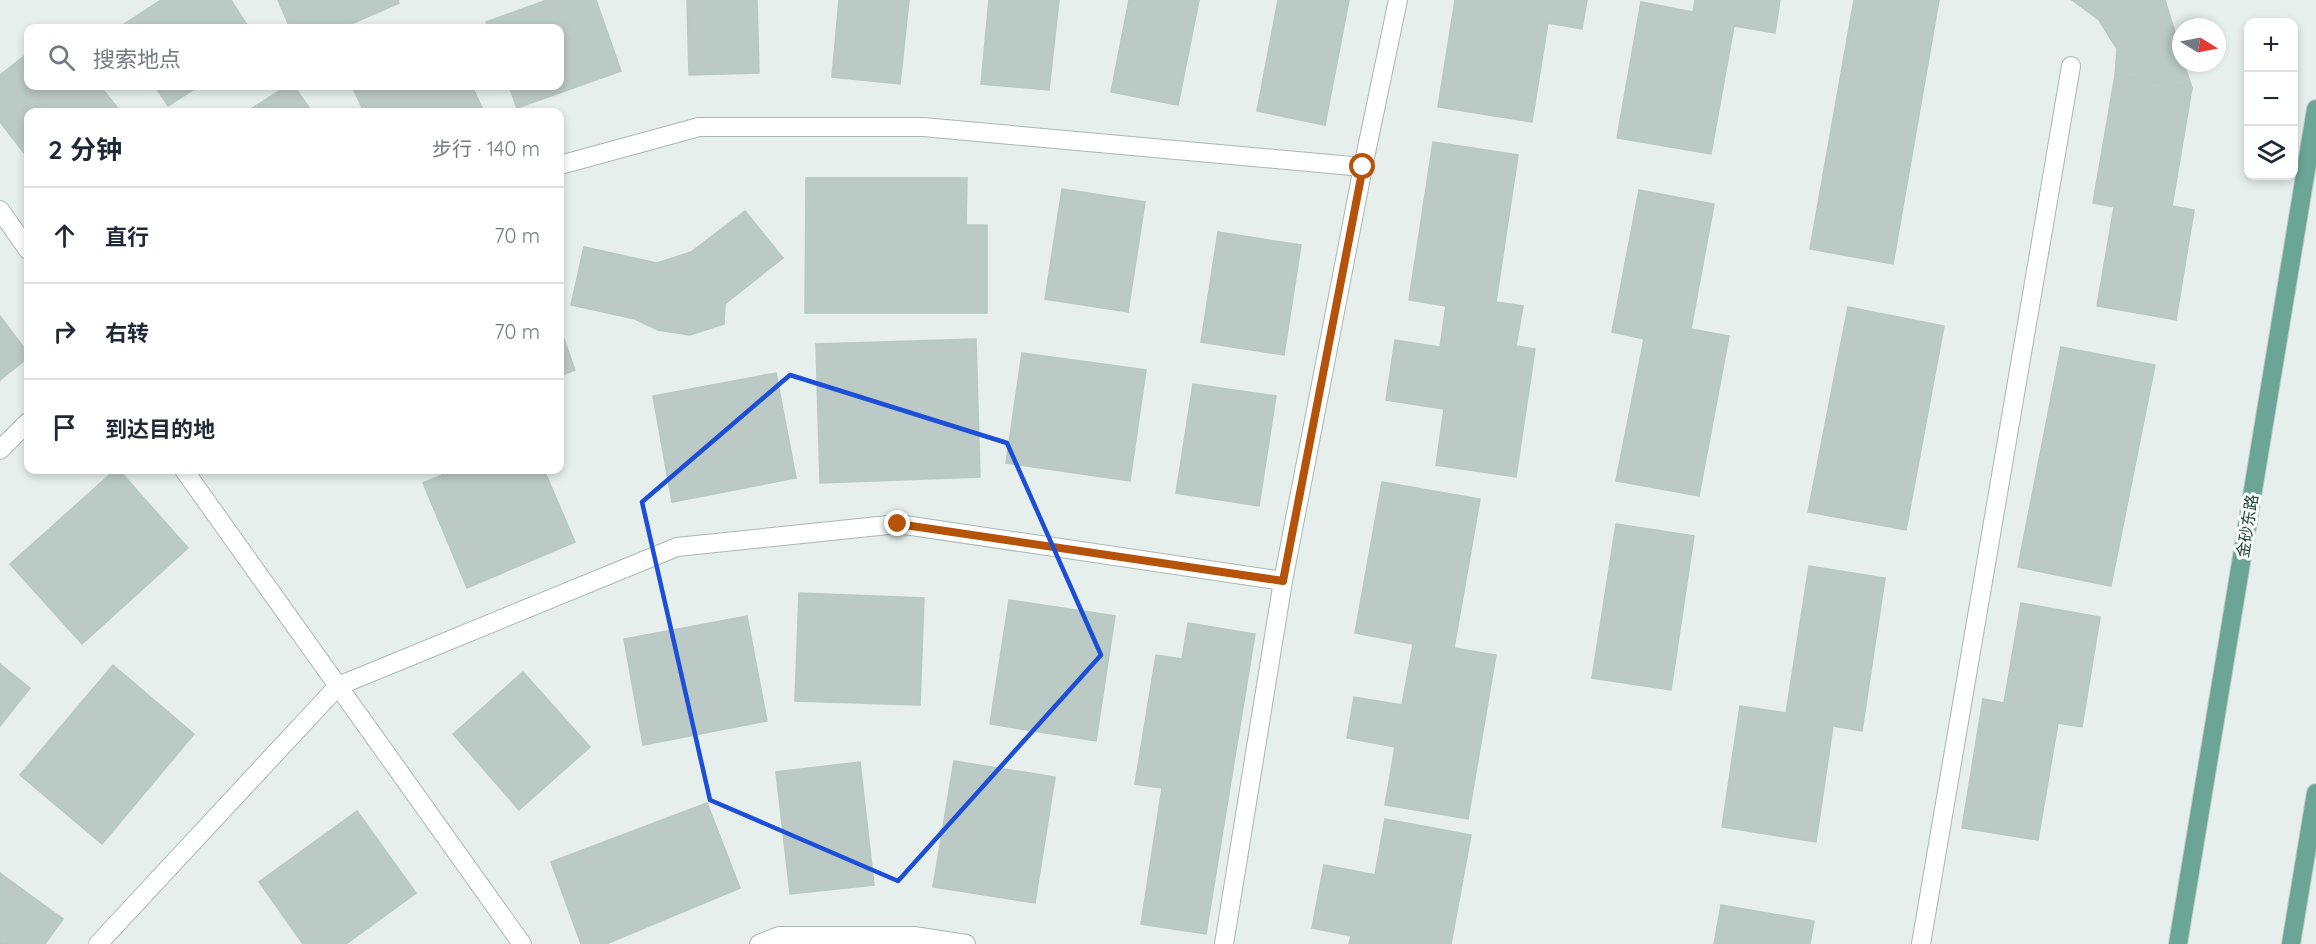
<!DOCTYPE html>
<html lang="zh">
<head>
<meta charset="utf-8">
<style>
	body { margin:0; font-family:Quicksand,"Noto Sans SC",sans-serif; background:#f2f2f3; color:#1f2937 }
	.controls { position:absolute; right:18px; top:18px; display:grid; overflow:hidden; border-radius:12px; box-shadow:0 3px 9px #0003 }
	.controls button { width:54px; height:54px; display:grid; place-items:center; padding:0; border:0; border-bottom:2px solid #e0e1e3; background:#fff; color:#1f2937; font:30px sans-serif }
	.compass { position:absolute; left:2172px; top:18px; width:54px; height:54px; border-radius:50%; background:#fff; box-shadow:0 3px 9px #0003; rotate:100deg }
	.stop { position:absolute; width:18px; height:18px; margin:-14px; border:4px solid #b45309; border-radius:50%; background:#fff }
	.stop.end { background:#b45309; border-color:#fff; box-shadow:0 2px 6px #0008 }
	.list { margin:0; padding:0; list-style:none }
	h2 { display:flex; justify-content:space-between; align-items:center; height:78px; margin:0; padding:0 24px; font-size:26px }
	h2 small { font-size:20px; font-weight:400; color:#747a83 }
	.list li { display:grid; grid-template-columns:39px 1fr auto; gap:18px; align-items:center; box-sizing:border-box; height:96px; padding:0 24px; border-top:2px solid #e0e1e3 }
	.list b { display:block; font-size:22px; white-space:nowrap }
	.list em { font-size:20px; font-style:normal; color:#747a83 }
	.icon { flex:none; width:33px; height:33px; fill:none; stroke:currentColor; stroke-width:2; stroke-linecap:round; stroke-linejoin:round }
	.map { position:relative; flex:none; width:2316px; height:944px; overflow:hidden }
	.search { position:absolute; background:#fff; box-shadow:0 3px 9px #0003; left:24px; top:24px; width:540px; height:66px; display:flex; align-items:center; gap:15px; box-sizing:border-box; padding:0 21px; border-radius:12px; color:#747a83; font-size:22px }
	.panel { position:absolute; background:#fff; box-shadow:0 3px 9px #0003; left:24px; top:108px; width:540px; height:366px; border-radius:12px }
	.map>svg:first-child { display:block }
	.building { fill:#bbcac4; stroke:#b8c9c2; stroke-width:1.5 }
	.lines { fill:none; stroke-linecap:round; stroke-linejoin:round }
	.minor-casing { stroke:#a8b8b2; stroke-width:20 }
	.primary-casing { stroke:#c2cac8; stroke-width:20 }
	.minor { stroke:#fff; stroke-width:18 }
	.primary { stroke:#6aa596; stroke-width:18 }
	.route { stroke:#b45309; stroke-width:8 }
	.marked { fill:none; stroke:#1d4ed8; stroke-width:4.5; stroke-linejoin:round }
	.labels { text-anchor:middle; dominant-baseline:central; stroke-width:6; stroke-linejoin:round; paint-order:stroke }
	.street-label { font-size:16px; fill:#24423a; stroke:#f7fbf9 }
</style>
</head>
<body>
<div class="map">
<svg width="2316" height="944" viewBox="0 0 2316 944">
	<rect width="100%" height="100%" fill="#e6efeb"/>
	<!-- building -->
	<g class="building">
		<polygon points="161,0 231,0 249,28 118,28"/>
		<polygon points="278,0 398,0 399,3 342,28 290,28"/>
		<polygon points="547,0 596,0 621,71 517,108 509,86 560,86 560,28 489,28 486,22"/>
		<polygon points="687,0 757,0 759,73 689,75"/>
		<polygon points="839,0 909,0 900,84 832,77"/>
		<polygon points="989,0 1059,0 1049,90 981,84"/>
		<polygon points="1129,0 1199,0 1178,105 1111,92"/>
		<polygon points="1278,0 1349,0 1325,125 1257,111"/>
		<polygon points="1455,0 1587,0 1582,29 1548,23 1532,122 1438,107"/>
		<polygon points="1695,0 1780,0 1775,33 1734,26 1711,154 1617,138 1641,2 1693,12"/>
		<polygon points="1854,0 1939,0 1893,264 1810,249"/>
		<polygon points="2072,0 2165,0 2181,52 2181,63 2184,63 2192,88 2115,75 2117,49 2099,20"/>
		<polygon points="28,53 28,86 100,86 121,112 28,112 28,158 0,122 0,75"/>
		<polygon points="2115,75 2192,88 2172,206 2194,210 2176,320 2097,306 2114,207 2093,203"/>
		<polygon points="155,86 199,86 168,106"/>
		<polygon points="287,86 294,86 312,112 246,112"/>
		<polygon points="352,86 472,86 484,112 364,112"/>
		<polygon points="1433,142 1518,155 1496,302 1523,306 1516,346 1535,349 1516,477 1436,465 1444,409 1386,400 1395,340 1440,347 1446,306 1409,300"/>
		<polygon points="806,178 967,178 966,225 987,225 987,313 805,313"/>
		<polygon points="1062,189 1145,202 1128,312 1045,299"/>
		<polygon points="1639,190 1714,204 1691,329 1729,336 1699,496 1616,481 1644,339 1612,332"/>
		<polygon points="745,211 783,258 725,304 724,324 690,335 658,330 635,319 571,305 584,247 657,263 691,252"/>
		<polygon points="1218,232 1301,245 1284,355 1201,342"/>
		<polygon points="1848,307 1944,326 1906,530 1808,512"/>
		<polygon points="0,316 28,353 28,358 0,380"/>
		<polygon points="560,328 575,370 560,376"/>
		<polygon points="976,339 980,477 820,483 816,344"/>
		<polygon points="2061,347 2155,365 2111,586 2018,567"/>
		<polygon points="1022,353 1146,370 1130,481 1006,463"/>
		<polygon points="776,373 796,478 672,502 653,396"/>
		<polygon points="1193,384 1276,396 1259,506 1176,493"/>
		<polygon points="115,470 119,470 188,548 82,644 10,564"/>
		<polygon points="454,470 544,470 575,542 467,588 423,483"/>
		<polygon points="1382,482 1480,499 1454,648 1496,655 1468,819 1385,805 1395,747 1347,738 1354,697 1402,705 1413,644 1355,633"/>
		<polygon points="1616,524 1694,536 1671,690 1592,678"/>
		<polygon points="1809,566 1885,578 1862,731 1833,726 1816,842 1722,827 1740,706 1786,713"/>
		<polygon points="799,593 924,598 920,705 795,701"/>
		<polygon points="1009,600 1115,616 1096,741 990,724"/>
		<polygon points="2021,603 2100,617 2082,727 2058,723 2038,840 1962,828 1983,699 2004,703"/>
		<polygon points="747,616 767,721 643,745 624,639"/>
		<polygon points="1188,623 1255,634 1206,934 1141,924 1162,788 1135,784 1156,655 1182,659"/>
		<polygon points="0,664 30,688 0,726"/>
		<polygon points="113,665 194,734 102,844 20,775"/>
		<polygon points="523,672 590,747 519,810 453,734"/>
		<polygon points="954,761 1055,777 1035,903 933,887"/>
		<polygon points="860,762 874,885 790,894 776,772"/>
		<polygon points="707,803 740,888 606,944 581,944 551,862"/>
		<polygon points="357,811 416,893 346,944 303,944 259,882"/>
		<polygon points="1385,819 1471,835 1451,944 1349,944 1351,936 1312,928 1324,865 1375,875"/>
		<polygon points="0,873 63,919 45,944 0,944"/>
		<polygon points="1721,905 1814,921 1810,944 1714,944"/>
	</g>
	<g class="lines">
		<!-- minor casing -->
		<g class="minor-casing">
			<g id="minor">
				<polyline points="560,165 699,127 923,127 1363,167"/>
				<polyline points="0,210 28,250"/>
				<polyline points="0,450 28,422"/>
				<polyline points="184,470 522,944"/>
				<polyline points="98,944 338,686 677,547 898,524 1283,581"/>
				<polyline points="759,944 779,936 914,936 966,944"/>
				<polyline points="1224,944 1283,581 1363,167 1398,0"/>
				<polyline points="1921,944 2071,66"/>
			</g>
		</g>
		<!-- primary casing -->
		<g class="primary-casing">
			<g id="primary">
				<polyline points="2178,944 2316,109"/>
				<polyline points="2291,944 2316,793"/>
			</g>
		</g>
		<!-- minor -->
		<use href="#minor" class="minor"/>
		<!-- primary -->
		<use href="#primary" class="primary"/>
	</g>
	<g class="lines">
		<!-- route -->
		<polyline class="route" points="898,524 1283,581 1363,167"/>
	</g>
	<!-- marked area -->
	<path class="marked" d="M790,375L1007,443L1101,655L898,881L710,800L642,502Z"/>
	<g class="labels">
		<!-- street labels -->
		<g class="street-label">
			<text transform="translate(2247 526) rotate(-81)">金砂东路</text>
		</g>
	</g>
</svg>
<div class="controls">
<button>+</button>
<button>−</button>
<button><svg class="icon" aria-label="layers" viewBox="0 0 24 24"><path d="M12 4l9 5-9 5-9-5zM3 14l9 5 9-5"/></svg></button>
</div>
<svg class="compass" viewBox="-18 -18 36 36"><path d="M0-13l5 13h-10z" fill="#e53935"/><path d="M0 13l5-13h-10z" fill="#747a83"/></svg>
<div class="stop" style="left:1363px;top:167px"></div>
<div class="stop end" style="left:898px;top:524px"></div>
<div class="search"><svg class="icon" aria-label="search" viewBox="0 0 24 24"><circle cx="10" cy="10" r="6"/><path d="M15 15l6 6"/></svg>搜索地点</div>
<section class="panel">
<h2>2 分钟<small>步行 · 140 m</small></h2>
<ul class="list">
<li><svg class="icon" aria-label="ahead" viewBox="0 0 24 24"><path d="M12 20V5M6 11l6-6 6 6"/></svg><div><b>直行</b></div><em>70 m</em></li>
<li><svg class="icon" aria-label="right" viewBox="0 0 24 24"><path d="M7 20v-9h11M14 6l5 5-5 5"/></svg><div><b>右转</b></div><em>70 m</em></li>
<li><svg class="icon" aria-label="arrive" viewBox="0 0 24 24"><path d="M6 21V4h12l-3 4 3 4H6"/></svg><div><b>到达目的地</b></div></li>
</ul>
</section>
</div>
</body>
</html>
